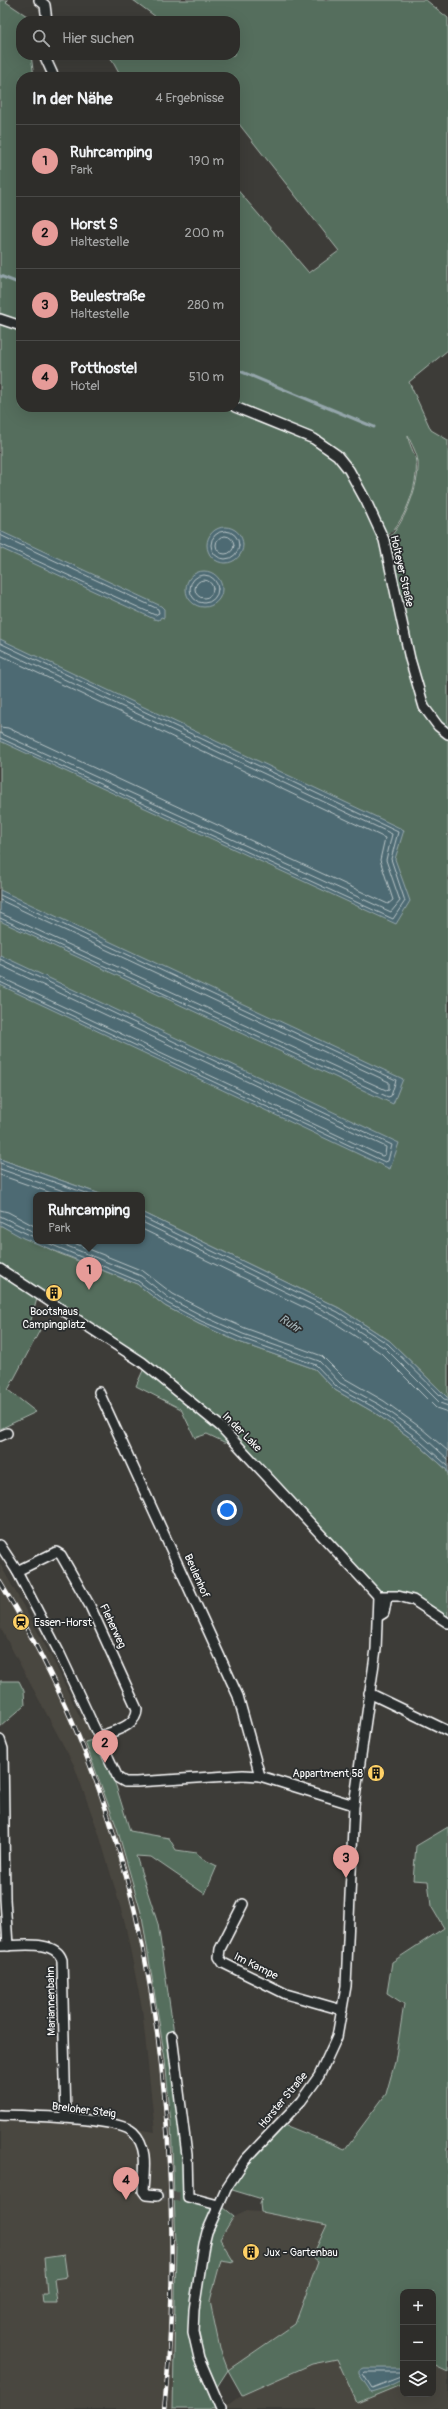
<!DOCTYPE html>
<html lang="de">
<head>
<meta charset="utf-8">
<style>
	body { margin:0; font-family:Pangolin,sans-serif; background:#3a3936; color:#f1f3f6 }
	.controls { position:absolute; right:12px; bottom:12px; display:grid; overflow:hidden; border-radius:8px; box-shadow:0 4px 16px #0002 }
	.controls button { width:36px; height:36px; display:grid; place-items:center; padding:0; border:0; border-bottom:1px solid #494947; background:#2e2d2a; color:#f1f3f6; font:20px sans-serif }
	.you { position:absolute; left:227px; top:1510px; width:14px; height:14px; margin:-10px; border:3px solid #fff; border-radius:50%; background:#1a73e8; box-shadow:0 0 0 6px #1a73e833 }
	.badge { display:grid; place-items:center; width:26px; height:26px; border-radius:50%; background:#e69b98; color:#111; font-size:13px; font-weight:700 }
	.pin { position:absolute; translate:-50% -33px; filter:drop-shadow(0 1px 2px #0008) }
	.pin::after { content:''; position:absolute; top:21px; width:14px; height:12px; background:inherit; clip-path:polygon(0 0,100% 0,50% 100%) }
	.popup { position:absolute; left:33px; top:1192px; width:112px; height:52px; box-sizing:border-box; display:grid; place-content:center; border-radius:8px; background:#2e2d2a; filter:drop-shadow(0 1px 3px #0005); font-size:13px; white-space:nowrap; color:#a7a8a8 }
	.popup b { font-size:15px; color:#f1f3f6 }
	.popup::after { content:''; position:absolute; left:50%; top:100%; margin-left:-8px; border:8px solid transparent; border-top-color:#2e2d2a }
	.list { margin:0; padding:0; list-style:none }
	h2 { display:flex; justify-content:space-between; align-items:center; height:52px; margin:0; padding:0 16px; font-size:17px }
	h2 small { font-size:13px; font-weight:400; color:#a7a8a8 }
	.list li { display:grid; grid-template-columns:26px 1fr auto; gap:12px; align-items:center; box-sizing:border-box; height:72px; padding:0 16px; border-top:1px solid #494947 }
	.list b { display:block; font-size:15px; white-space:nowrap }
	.list p { margin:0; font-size:13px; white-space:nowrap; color:#a7a8a8 }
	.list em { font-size:13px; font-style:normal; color:#a7a8a8 }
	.icon { flex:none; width:22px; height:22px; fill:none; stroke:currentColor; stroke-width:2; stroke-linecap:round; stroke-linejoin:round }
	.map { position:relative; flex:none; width:448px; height:2409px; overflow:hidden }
	.search { position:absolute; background:#2e2d2a; box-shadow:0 4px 16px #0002; left:16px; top:16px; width:224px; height:44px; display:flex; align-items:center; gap:10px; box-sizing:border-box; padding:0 14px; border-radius:16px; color:#a7a8a8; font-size:15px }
	.panel { position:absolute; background:#2e2d2a; box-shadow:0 4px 16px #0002; left:16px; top:72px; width:224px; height:340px; border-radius:16px }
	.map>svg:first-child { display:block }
	.built { fill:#4a463f }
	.green { fill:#546e5d; stroke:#aab6ae }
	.water { fill:#4e6b73; stroke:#95a6ab }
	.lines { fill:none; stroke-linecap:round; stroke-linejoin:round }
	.shore { stroke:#b8c4c7; stroke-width:1 }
	.stream { stroke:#95a6ab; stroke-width:3 }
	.street-tunnel { stroke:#50504c; stroke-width:9; stroke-dasharray:9 4.5; stroke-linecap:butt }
	.street-casing { stroke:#fff; stroke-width:12 }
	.street { stroke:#2a2d2e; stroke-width:9 }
	.rail-casing { stroke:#fff; stroke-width:4.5 }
	.rail { stroke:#2a2d2e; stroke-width:3; stroke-dasharray:9; stroke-linecap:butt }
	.labels { text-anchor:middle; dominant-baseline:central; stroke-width:3.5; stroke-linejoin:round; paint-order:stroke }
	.street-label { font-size:11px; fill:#fff; stroke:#2a2d2e }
	.poi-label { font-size:11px; fill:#fff; stroke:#2a2d2e; text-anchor:start }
	.water-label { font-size:12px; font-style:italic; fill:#a6b5b9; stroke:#2a2d2e }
</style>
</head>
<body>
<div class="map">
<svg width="448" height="2409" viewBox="0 0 448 2409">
	<rect width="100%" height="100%" fill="#3d3c38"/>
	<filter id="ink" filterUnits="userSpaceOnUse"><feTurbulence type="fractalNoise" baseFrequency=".025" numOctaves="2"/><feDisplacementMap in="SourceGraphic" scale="8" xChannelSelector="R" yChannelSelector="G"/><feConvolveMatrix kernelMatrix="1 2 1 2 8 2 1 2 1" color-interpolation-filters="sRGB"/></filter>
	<g filter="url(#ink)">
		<!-- built -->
		<g class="built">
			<polygon points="0,1564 51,1656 81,1719 86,1718 96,1739 85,1743 117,1828 142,1916 157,1998 171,2123 176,2243 173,2409 0,2409 0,2116 124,2127 155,2132 142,2008 125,1923 99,1834 74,1765 0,1627"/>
			<polygon points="245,2211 261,2212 327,2225 312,2257 318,2262 294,2324 228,2370 220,2349 210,2301 221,2260 233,2263 220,2239 234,2216"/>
			<polygon points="337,2359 357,2403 403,2384 403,2394 433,2394 433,2365 448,2372 448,2409 224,2409 242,2395 312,2364"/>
		</g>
		<!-- green -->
		<g class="green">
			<polygon points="0,0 8,0 6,2 27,16 27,21 21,21 21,55 31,55 34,77 21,77 21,324 0,317"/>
			<path d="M133,0H426L448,18V350L409,382L431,430L448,440V731L426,706L385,541C403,529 420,483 418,462C417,453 412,445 408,436C408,443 415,453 416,462C419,484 403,527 384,538L338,453L235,404V187L309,273L339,251L235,119V77H121L109,55H235V21H153L156,17Z"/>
			<polygon points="0,322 21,329 21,407 228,407 293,433 326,450 347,472 376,524 421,708 435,729 448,737 448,1398 390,1341 339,1308 142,1212 142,1195 103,1195 0,1159"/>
			<polygon points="0,1225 58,1253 137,1284 165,1306 199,1324 239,1342 315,1369 335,1390 375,1413 412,1439 446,1469 448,1474 448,1621 414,1598 379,1595 237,1444 224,1442 207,1434 195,1438 181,1409 136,1386 145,1366 0,1267"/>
			<polygon points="0,1274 38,1295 30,1324 40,1330 8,1390 36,1412 0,1429"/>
			<polygon points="0,1681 19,1681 24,1691 25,1705 0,1727"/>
			<polygon points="96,1739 116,1786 130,1831 169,1838 176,1850 197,1853 201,1858 217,1866 205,1894 151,1857 136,1856 158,1924 174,2034 187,2197 218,2203 234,2216 220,2239 234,2262 221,2260 210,2301 220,2349 228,2370 295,2324 318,2262 312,2257 327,2225 261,2212 260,2204 262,2199 229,2189 228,2187 282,2124 345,2149 386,2094 395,2062 404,2004 387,1993 392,1962 444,1928 431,1906 428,1881 413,1880 416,1846 448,1827 448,2372 433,2365 433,2292 403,2292 403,2384 357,2403 337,2359 312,2364 242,2395 228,2370 213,2393 220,2409 173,2409 176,2243 171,2123 165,2059 142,1916 117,1828 85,1742"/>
			<polygon points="64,2255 67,2277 54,2279 57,2303 43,2303 42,2294 47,2294 44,2258"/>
		</g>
		<!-- water -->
		<g class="water">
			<circle cx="225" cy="545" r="18"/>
			<polygon points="0,531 161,606 164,609 164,618 161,617 159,620 154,619 0,548"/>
			<circle cx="204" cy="589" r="18"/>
			<polygon points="0,639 404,830 395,859 410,901 396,924 0,741"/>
			<polygon points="0,890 403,1079 393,1104 0,921"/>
			<polygon points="0,955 399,1143 390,1169 0,985"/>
			<polygon points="0,1159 103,1195 36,1195 36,1241 142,1241 142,1212 339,1308 390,1341 448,1398 448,1474 446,1469 412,1439 375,1413 335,1390 315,1369 239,1342 199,1324 165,1306 137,1284 23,1238 0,1225"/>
			<polygon points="363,2368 401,2368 403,2379 387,2387 371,2392 359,2374 359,2370"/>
		</g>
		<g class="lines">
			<!-- shore -->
			<g class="shore">
				<circle cx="225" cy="545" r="14"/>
				<polyline points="0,535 158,609 159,613 155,615 0,544"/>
				<circle cx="225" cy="545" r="9"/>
				<circle cx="204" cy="589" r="14"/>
				<circle cx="204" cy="589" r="9"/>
				<polyline points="0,643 398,832 391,859 405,901 393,919 0,738"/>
				<polyline points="0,649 392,834 386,860 400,901 391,912 0,733"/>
				<polyline points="0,655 385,838 380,860 393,900 388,904 8,728 0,727"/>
				<polyline points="0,895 396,1080 391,1096 388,1097 0,918"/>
				<polyline points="0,900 389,1082 389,1089 386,1090 0,913"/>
				<polyline points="0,959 392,1145 388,1161 385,1162 0,982"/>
				<polyline points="0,965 386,1147 385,1155 382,1156 0,977"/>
				<polyline points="0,1163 91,1195"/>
				<polyline points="0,1169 75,1195"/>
				<polyline points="0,1175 57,1195"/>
				<polyline points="0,1210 8,1212 36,1227"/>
				<polyline points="0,1216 36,1233"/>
				<polyline points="142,1217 338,1312 388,1344 444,1399 448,1400"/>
				<polyline points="0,1221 36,1238"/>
				<polyline points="142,1222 335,1316 385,1348 440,1403 448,1406"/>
				<polyline points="142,1229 332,1321 381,1353 436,1408 448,1412"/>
				<polyline points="43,1241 138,1281 167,1303 201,1321 241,1338 316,1365 337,1387 377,1409 414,1436 448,1466"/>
				<polyline points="55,1241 141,1276 170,1299 203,1316 243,1334 319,1361 340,1383 380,1405 418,1432 448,1459"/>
				<polyline points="69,1241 143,1271 173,1294 206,1311 245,1328 322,1356 344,1378 384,1401 421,1428 448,1451"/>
				<polyline points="403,2372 365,2372 363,2374 372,2388 403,2376"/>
			</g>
			<!-- stream -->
			<g class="stream">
				<polyline points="0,276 21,284"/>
				<polyline points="235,369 374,427"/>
			</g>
			<!-- street-tunnel -->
			<polyline class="street-tunnel" points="157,2196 188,2197"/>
			<!-- street casing -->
			<g class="street-casing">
				<g id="street">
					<polyline points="39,0 45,5 47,21"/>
					<polyline points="44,55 54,77"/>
					<polyline points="0,319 21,326"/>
					<polyline points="235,407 314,439 337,455 349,470 366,501 384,540 410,659 424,707 438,726 448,734"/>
					<polyline points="0,1269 142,1362 220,1426 378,1596 398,1596 413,1600 448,1623"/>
					<polyline points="99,1392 238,1696 260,1776"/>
					<polyline points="0,1436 7,1433"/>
					<polyline points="0,1545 17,1571 59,1652 118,1778 125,1782 136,1782 243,1775 260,1776 354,1805"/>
					<path d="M17,1571L56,1552L61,1555L90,1606L137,1709C137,1727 112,1731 99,1737"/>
					<polyline points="379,1616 384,1613 387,1597"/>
					<polyline points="369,1693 448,1731"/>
					<polyline points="0,1740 3,1749 5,1899 8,1946"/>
					<polyline points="243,1904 220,1949 219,1957 223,1963 286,1994 342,2010"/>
					<path d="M0,1946C17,1946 56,1939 62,1960L66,2118"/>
					<polyline points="172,2036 187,2155 188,2197 218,2205"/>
					<path d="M0,2115C25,2116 116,2117 133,2132C149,2147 144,2172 143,2191L146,2195L157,2196"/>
					<polyline points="221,2409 199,2358 193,2332 194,2310 204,2244 207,2232 227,2187 245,2160 301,2101 319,2076 337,2037 346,1986 354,1805 376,1649 378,1596"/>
				</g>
			</g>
			<!-- street -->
			<use href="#street" class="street"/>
			<!-- rail casing -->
			<g class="rail-casing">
				<path id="rail" d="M0,1582C114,1770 161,1962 170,2181C173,2257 173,2333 164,2409"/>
			</g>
			<!-- rail -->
			<use href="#rail" class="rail"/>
		</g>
	</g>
	<!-- icons -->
	<defs>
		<g id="building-disc" transform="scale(0.9)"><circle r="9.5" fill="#ffd166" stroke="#2a2d2e"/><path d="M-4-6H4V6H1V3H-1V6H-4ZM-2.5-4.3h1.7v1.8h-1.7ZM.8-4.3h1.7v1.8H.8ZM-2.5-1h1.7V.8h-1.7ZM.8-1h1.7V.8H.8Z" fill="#111"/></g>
		<g id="station-disc" transform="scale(0.9)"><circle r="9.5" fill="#ffd166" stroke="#2a2d2e"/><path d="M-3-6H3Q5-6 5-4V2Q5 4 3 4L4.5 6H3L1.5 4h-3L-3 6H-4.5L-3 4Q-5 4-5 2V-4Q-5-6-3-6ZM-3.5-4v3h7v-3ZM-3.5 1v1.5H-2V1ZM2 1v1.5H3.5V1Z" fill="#111"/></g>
	</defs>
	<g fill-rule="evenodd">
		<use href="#building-disc" x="54" y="1293"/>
		<use href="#station-disc" x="21" y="1622"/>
		<use href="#building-disc" x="376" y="1773"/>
		<use href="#building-disc" x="251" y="2252"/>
	</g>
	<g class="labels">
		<!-- street labels -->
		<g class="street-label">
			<text transform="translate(402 571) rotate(77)">Holteyer Straße</text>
			<text transform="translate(242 1432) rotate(45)">In der Lake</text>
			<text transform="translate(197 1576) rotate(66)">Beulenhof</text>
			<text transform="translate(113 1626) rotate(65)">Fleherweg</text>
			<text transform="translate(256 1966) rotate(26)">Im Kampe</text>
			<text transform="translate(51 2001) rotate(-91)">Mariannenbahn</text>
			<text transform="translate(283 2100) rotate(-50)">Horster Straße</text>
			<text transform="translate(84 2110) rotate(7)">Breloher Steig</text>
		</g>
		<!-- poi labels -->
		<g class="poi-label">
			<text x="54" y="1311" text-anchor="middle">Bootshaus<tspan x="54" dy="13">Campingplatz</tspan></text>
			<text x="34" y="1622">Essen-Horst</text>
			<text x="363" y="1773" text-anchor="end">Appartment 58</text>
			<text x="264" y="2252">Jux - Gartenbau</text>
		</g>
		<!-- water labels -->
		<g class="water-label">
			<text transform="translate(290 1324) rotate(33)">Ruhr</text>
		</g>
	</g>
</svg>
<div class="controls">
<button>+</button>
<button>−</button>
<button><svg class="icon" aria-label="layers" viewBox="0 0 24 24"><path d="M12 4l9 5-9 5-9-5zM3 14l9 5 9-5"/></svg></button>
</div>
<div class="you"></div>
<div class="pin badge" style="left:89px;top:1290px">1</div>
<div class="popup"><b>Ruhrcamping</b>Park</div>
<div class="pin badge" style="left:105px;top:1763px">2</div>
<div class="pin badge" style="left:346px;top:1878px">3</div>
<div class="pin badge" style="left:126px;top:2200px">4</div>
<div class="search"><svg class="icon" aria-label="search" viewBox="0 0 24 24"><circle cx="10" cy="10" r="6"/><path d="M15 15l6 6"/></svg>Hier suchen</div>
<section class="panel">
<h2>In der Nähe<small>4 Ergebnisse</small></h2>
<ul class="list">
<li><span class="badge">1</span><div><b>Ruhrcamping</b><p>Park</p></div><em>190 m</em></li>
<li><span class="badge">2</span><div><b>Horst S</b><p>Haltestelle</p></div><em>200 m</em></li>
<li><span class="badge">3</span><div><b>Beulestraße</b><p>Haltestelle</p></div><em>280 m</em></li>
<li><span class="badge">4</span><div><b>Potthostel</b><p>Hotel</p></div><em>510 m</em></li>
</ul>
</section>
</div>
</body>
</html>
